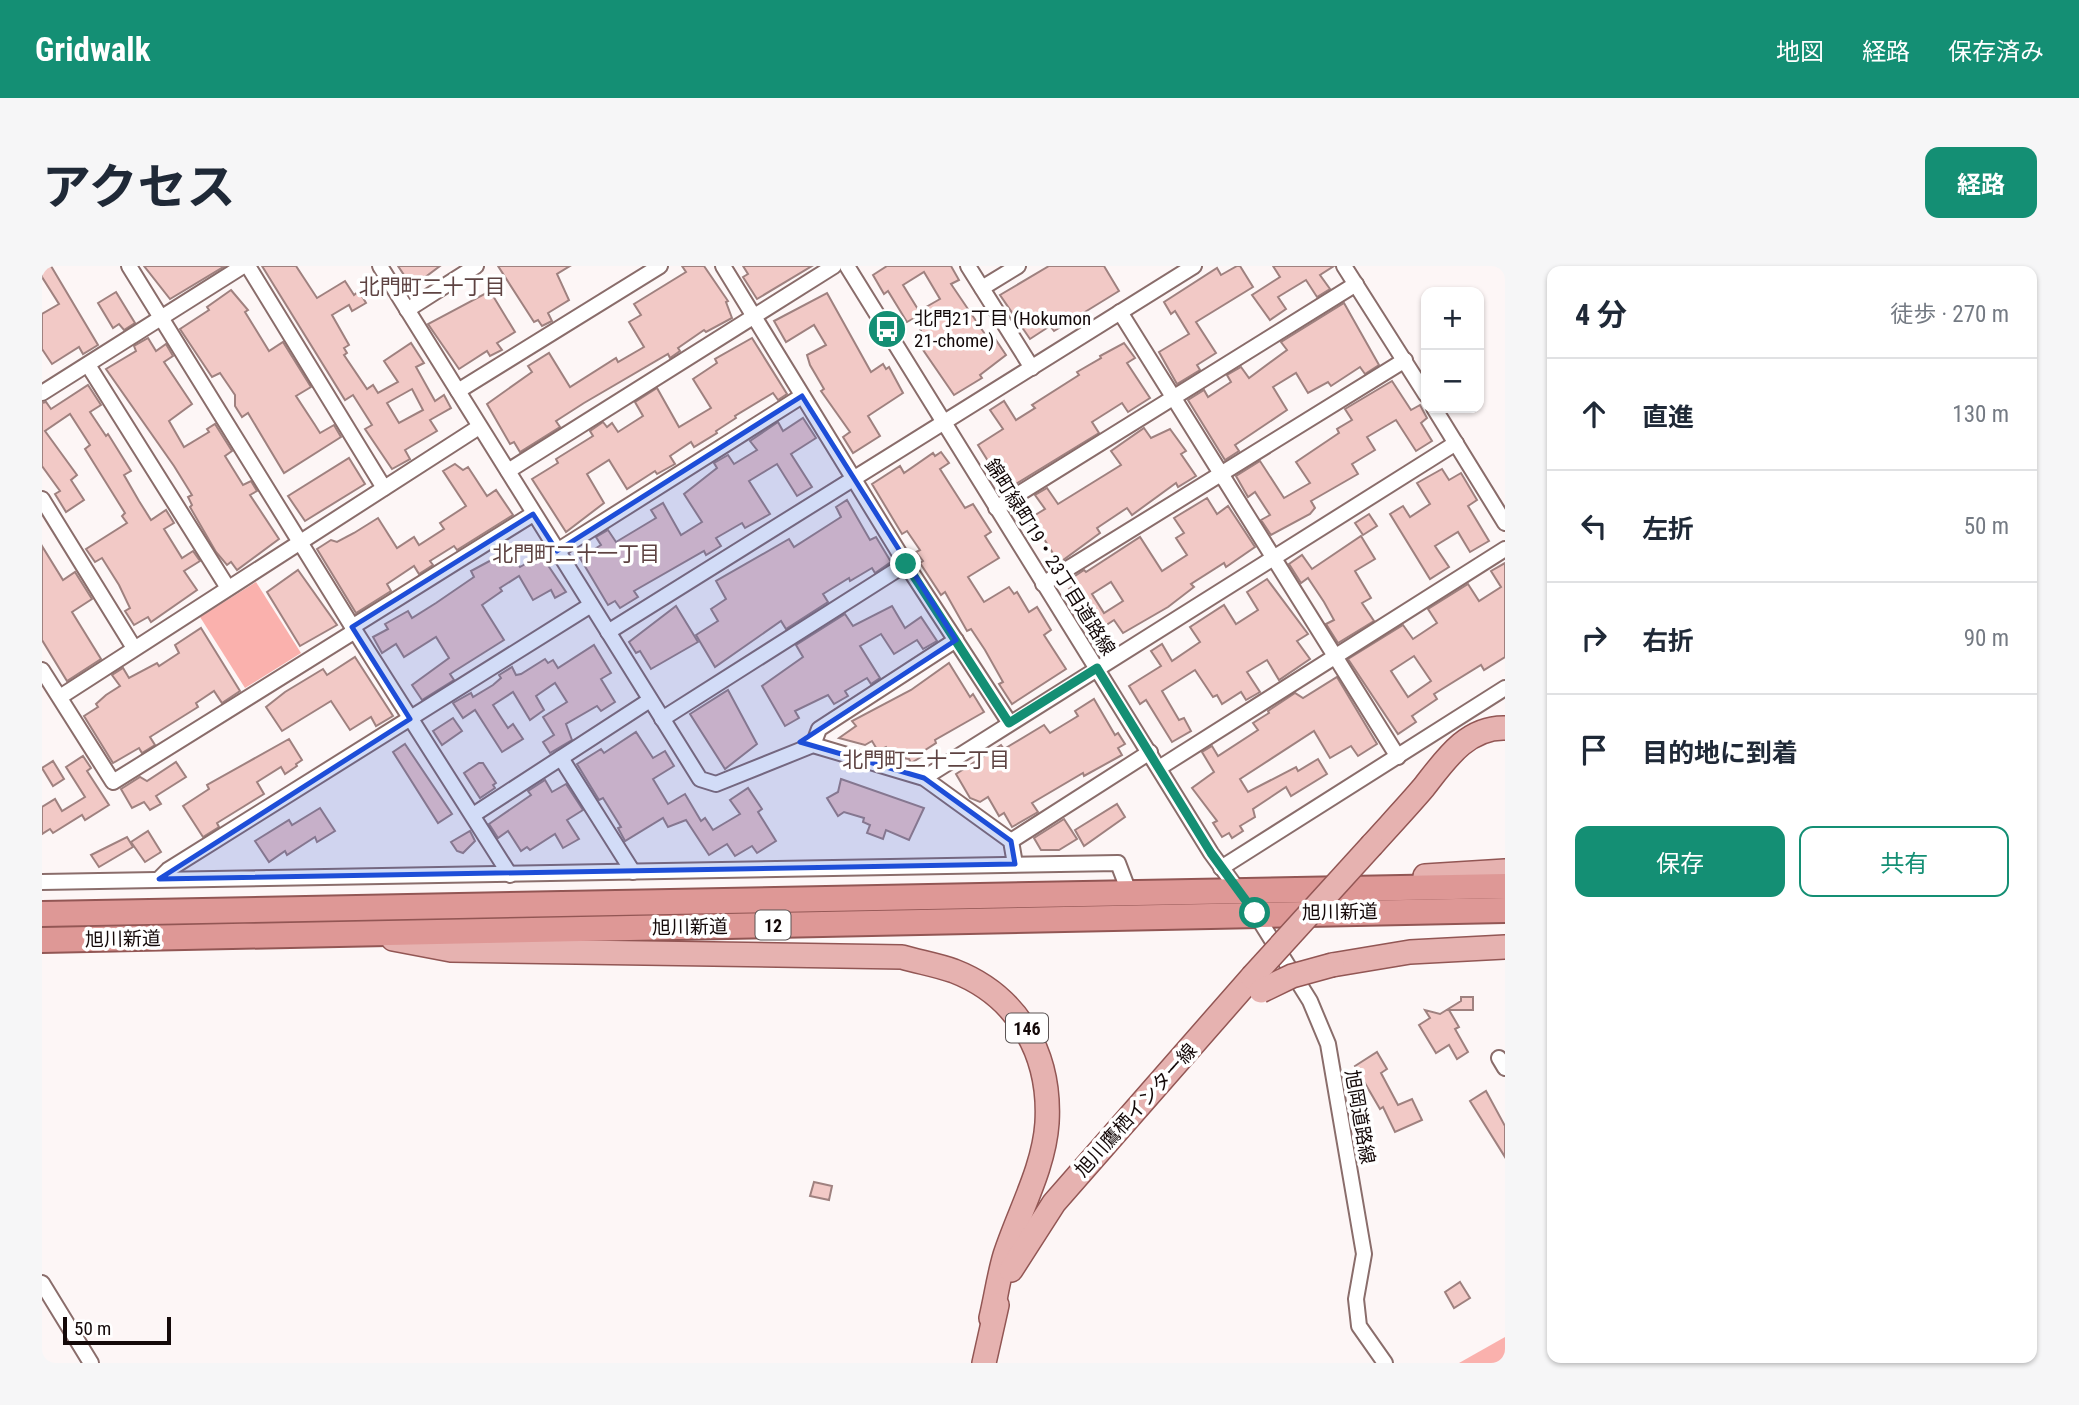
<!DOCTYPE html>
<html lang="ja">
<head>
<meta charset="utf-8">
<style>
	body { margin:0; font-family:"Roboto Condensed","Noto Sans JP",sans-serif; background:#f6f6f7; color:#1f2937 }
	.controls { position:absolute; right:21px; top:21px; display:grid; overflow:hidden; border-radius:14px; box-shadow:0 2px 5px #0004 }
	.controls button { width:63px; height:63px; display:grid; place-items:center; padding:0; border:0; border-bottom:2px solid #e0e1e3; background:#fff; color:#1f2937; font:35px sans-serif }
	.scale { position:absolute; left:21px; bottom:18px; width:108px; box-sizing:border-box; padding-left:7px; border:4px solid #140909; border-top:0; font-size:19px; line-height:24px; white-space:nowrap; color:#140909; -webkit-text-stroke:5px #fff; paint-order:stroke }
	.stop { position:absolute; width:21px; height:21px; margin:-16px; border:5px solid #148f74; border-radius:50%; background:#fff }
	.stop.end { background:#148f74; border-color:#fff; box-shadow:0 2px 7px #0008 }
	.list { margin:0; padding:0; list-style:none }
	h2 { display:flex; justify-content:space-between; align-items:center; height:91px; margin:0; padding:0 28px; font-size:30px }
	h2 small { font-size:23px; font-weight:400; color:#747a83 }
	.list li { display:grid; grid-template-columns:46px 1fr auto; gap:21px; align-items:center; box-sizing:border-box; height:112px; padding:0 28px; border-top:2px solid #e0e1e3 }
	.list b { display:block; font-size:26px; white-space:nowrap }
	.list em { font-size:23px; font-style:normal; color:#747a83 }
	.actions { display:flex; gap:14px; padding:21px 28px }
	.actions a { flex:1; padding:16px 0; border:2px solid #148f74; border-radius:14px; text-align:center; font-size:24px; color:#148f74 }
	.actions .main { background:#148f74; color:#fff }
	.icon { flex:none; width:38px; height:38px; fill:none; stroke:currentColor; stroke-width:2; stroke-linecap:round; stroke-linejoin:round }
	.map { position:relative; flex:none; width:1463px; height:1097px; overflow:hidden; border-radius:14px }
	header { display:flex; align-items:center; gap:42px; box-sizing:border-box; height:98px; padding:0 35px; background:#148f74; color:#fff }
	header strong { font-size:33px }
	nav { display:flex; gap:38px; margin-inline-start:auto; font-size:24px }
	.intro { display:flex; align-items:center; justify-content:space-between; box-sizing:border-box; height:168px; padding:0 42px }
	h1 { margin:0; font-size:49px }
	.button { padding:18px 32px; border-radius:14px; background:#148f74; color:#fff; font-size:24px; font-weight:700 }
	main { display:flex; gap:42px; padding:0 42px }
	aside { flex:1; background:#fff; border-radius:14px; box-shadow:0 2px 5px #0004 }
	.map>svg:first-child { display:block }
	.green { fill:#fab1ad }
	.building { fill:#f2c9c6; stroke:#9f817f; stroke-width:2; fill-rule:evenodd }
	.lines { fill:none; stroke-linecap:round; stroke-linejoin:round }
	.minor-casing { stroke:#8a6d6b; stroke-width:18 }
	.primary-casing { stroke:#925654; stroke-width:26 }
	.trunk-casing { stroke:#925654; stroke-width:28 }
	.minor { stroke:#fff; stroke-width:14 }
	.primary { stroke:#e6b2b0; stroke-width:23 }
	.trunk { stroke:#de9896; stroke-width:24 }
	.primary-bridge-casing { stroke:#925654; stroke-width:26; stroke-linecap:butt }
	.primary-bridge { stroke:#e6b2b0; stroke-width:23 }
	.route { stroke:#148f74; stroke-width:9 }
	.marked { fill:#1d4ed8; fill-opacity:0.2; stroke:#1d4ed8; stroke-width:5; stroke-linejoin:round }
	.labels { text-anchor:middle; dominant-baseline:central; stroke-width:7; stroke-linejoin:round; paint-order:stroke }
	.shield { fill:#fff; stroke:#5a5353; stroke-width:2 }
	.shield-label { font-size:18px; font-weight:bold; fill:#140909 }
	.poi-label { font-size:19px; fill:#140909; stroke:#fff; text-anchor:start }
	.street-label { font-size:19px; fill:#140909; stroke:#fff }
	.neighbourhood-label { font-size:21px; fill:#5e4342; stroke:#fff }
</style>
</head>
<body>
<header>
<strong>Gridwalk</strong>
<nav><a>地図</a><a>経路</a><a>保存済み</a></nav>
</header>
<div class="intro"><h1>アクセス</h1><a class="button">経路</a></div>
<main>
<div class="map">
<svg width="1463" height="1097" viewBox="0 0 1463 1097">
	<rect width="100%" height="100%" fill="#fdf6f6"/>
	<!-- green -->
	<g class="green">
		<polygon points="214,316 259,387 203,422 158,351"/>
		<polygon points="1463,1071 1463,1097 1417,1097"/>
	</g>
	<!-- building -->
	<g class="building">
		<polygon points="0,0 9,0 56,79 41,88 37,81 10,98 0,83 0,48 17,38 0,11"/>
		<polygon points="102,0 183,0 128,33"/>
		<path d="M220,0H254L275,32L303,15L312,29L317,25L324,37L310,45L307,39L290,49L307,79L302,82L305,87L302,89L325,123L331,119L336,127L356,116L342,95L369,77L382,97L374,101L393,135L402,129L409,142L388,154L395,165L363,184L368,193L350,203L323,163L330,159L311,129L303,134ZM370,123L381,144L357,157L345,137Z"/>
		<polygon points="356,0 398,0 370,21"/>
		<polygon points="456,0 528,0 515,8 527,34 506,47 510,55 500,60 496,54 492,56"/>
		<polygon points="640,0 662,0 686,35 684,36 690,52 664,66 662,64 636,82 638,85 628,92 626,88 542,137 514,155 518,161 478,186 472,176 468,178 445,138 490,106 486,100 507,87 528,121 574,92 576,96 602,81 587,56 599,49 592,38 644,6"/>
		<polygon points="701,0 770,0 715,33 701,11 706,8"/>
		<path d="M845,0H909L917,14L909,18L949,77L954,74L964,89L938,109L940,112L912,129L877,78L884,74L872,52L865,56L846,25L842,28L831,9ZM882,6L898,33L877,45L861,19Z"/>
		<polygon points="1007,0 1062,0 1077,25 1012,65 1008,60 988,73 958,29"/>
		<polygon points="1195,0 1198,0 1211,21 1154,56 1174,87 1155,99 1158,104 1135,118 1117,86 1147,68 1133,45 1129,48 1122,36 1175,2 1179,9"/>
		<polygon points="1231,0 1292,0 1278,9 1288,23 1275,31 1264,14 1236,31 1244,43 1228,54 1210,29 1238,11"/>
		<polygon points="189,24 206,44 203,46 227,85 241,76 269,121 254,130 273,159 278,167 292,159 299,171 242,207 206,147 200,151 193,140 193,129 178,107 170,111 138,63 167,44 165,41"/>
		<polygon points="448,25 473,66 455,77 460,84 448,90 445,85 417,103 386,58"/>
		<polygon points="74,26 93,57 82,64 77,58 71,62 56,37"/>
		<polygon points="785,27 829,106 841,98 844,103 847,101 861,127 826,150 838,170 811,187 801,171 808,166 779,125 782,123 768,99 765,89 784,79 772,59 744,76 732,55"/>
		<polygon points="1302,37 1337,99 1323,108 1318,101 1289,120 1286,116 1266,127 1254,107 1231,121 1245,144 1193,179 1197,185 1183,194 1146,134 1162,124 1166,131 1189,116 1185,109 1199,101 1207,112 1245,84 1239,76"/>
		<polygon points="106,72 114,85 124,78 131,90 122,96 150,138 127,155 142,181 167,166 165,163 173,158 190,185 183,190 201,219 209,215 215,225 208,229 237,273 195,304 189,296 185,299 174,286 148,241 150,239 146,231 150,229 132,200 64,103 94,85 92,80"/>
		<polygon points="710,72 745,128 736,134 731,127 693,150 694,152 674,165 675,167 652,181 649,176 628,190 633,198 615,208 613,205 585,223 567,194 545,208 562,237 524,266 490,213 516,197 514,193 551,170 548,165 561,156 565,161 570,157 576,166 601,150 593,136 615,122 637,161 669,142 651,113 675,97 673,93"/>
		<polygon points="1082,77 1093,92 1085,97 1108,132 1086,146 1080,137 1050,156 1057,167 964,224 936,179 961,163 948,144 962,135 974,154 993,142 990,139 1037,109 1035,106 1059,92 1058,90"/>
		<polygon points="1350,115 1369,144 1378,139 1385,152 1379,157 1390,175 1374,185 1354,154 1325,171 1333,184 1310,198 1316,208 1269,235 1273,242 1268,248 1229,269 1219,254 1228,249 1213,226 1206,231 1194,210 1218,195 1242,232 1268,217 1254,196 1297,167 1295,163 1310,154 1303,143"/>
		<polygon points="46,119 59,139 48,146 64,170 66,168 89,205 82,209 97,235 109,254 124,244 132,257 122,263 140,292 151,285 158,295 142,305 155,324 109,356 106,351 92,359 83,345 88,342 77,319 60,292 53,296 44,283 85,257 80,250 83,247 43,183 48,179 28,148 3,165 35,209 29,214 42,234 24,246 13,228 18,225 0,200 0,137 4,136 9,143"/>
		<polygon points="761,152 774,172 749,188 770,221 755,230 735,198 707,215 728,248 703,262 700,257 674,272 679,280 664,289 662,285 592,325 596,331 578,342 573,335 566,339 538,292 559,279 554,271 566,264 574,276 614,252 609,244 621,237 639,269 660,256 642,228 675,202 672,197 686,189 692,198 715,184 708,175 736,156 741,165"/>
		<polygon points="1102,162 1109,172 1128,163 1144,185 1139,188 1154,210 1136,221 1134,217 1090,249 1085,242 1055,262 1058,267 1017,297 999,268 995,270 985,254 1003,243 993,229 1005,222 1016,238 1079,199 1069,185"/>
		<polygon points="899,186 907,197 898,203 923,242 931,238 949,266 943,270 957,292 926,311 942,336 967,321 972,328 975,326 987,346 995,341 1009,364 1002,369 1024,403 970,438 957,418 961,416 943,384 929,363 925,365 903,326 899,329 878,297 881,295 874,286 878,284 865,265 860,268 830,218 858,200 862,207 891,187 893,190"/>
		<polygon points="307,192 323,218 263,255 246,230"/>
		<polygon points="413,198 421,204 426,201 445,230 454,224 471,249 415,284 412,280 388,295 391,299 377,308 372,300 345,318 349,325 314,347 275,283 289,274 295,276 312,267 336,252 355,282 372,271 377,279 402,263 398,257 424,240 401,205"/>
		<polygon points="1400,203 1407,214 1419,207 1435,234 1426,240 1447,275 1428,286 1416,266 1393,280 1407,301 1388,313 1348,248 1361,240 1368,251 1388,238 1375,217"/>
		<path d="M1165,232L1175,248L1186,240L1213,281L1184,301L1182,297L1149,318L1152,321L1126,341L1081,367L1072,354L1055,365L1027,323L1034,318L1030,312L1042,304L1044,306L1098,271L1120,305L1145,289L1134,272L1142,267L1132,252ZM1069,316L1081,335L1062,347L1050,328Z"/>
		<polygon points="805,234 828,274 834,271 849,296 833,307 830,302 808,315 807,312 781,328 786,336 744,363 739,355 673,401 654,369 676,355 669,343 684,333 674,315 747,273 752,281 799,251 794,241"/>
		<polygon points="1327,248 1335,260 1321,269 1313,257"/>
		<polygon points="1319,270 1333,293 1313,305 1329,332 1320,337 1332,355 1296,377 1284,358 1292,354 1282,336 1266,312 1259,317 1247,298 1260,289 1270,303"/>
		<polygon points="0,280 21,314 33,306 50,333 30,346 59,393 25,415 0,374"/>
		<polygon points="468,284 478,301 499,289 524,326 513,332 509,324 491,334 477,310 458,322 460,325 440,339 462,374 408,408 412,414 380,434 370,419 407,392 394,371 362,391 354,378 340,387 331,371 346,363 343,358 366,345 370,352 394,337 432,311 429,305"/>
		<path d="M1463,297V391L1442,404L1439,399L1392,428L1395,433L1370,450L1374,456L1356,468L1306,393L1361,359L1371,373L1395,357L1386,343L1426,318L1437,335L1459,321L1449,305ZM1372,390L1389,415L1366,431L1349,405Z"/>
		<polygon points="256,304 295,359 258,380 225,326"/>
		<polygon points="1225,313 1266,368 1255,375 1268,393 1237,414 1225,394 1205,406 1218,426 1204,434 1199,426 1180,438 1175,429 1171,431 1153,404 1120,425 1137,454 1142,452 1149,465 1130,476 1104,434 1098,438 1087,420 1119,400 1109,385 1120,378 1130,395 1158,376 1148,361 1182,339 1194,358 1216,344 1205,326"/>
		<polygon points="634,340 656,376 609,403 598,385 594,387 587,376"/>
		<polygon points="850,340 863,362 879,351 895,375 881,383 875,374 852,388 839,368 818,380 838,412 829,418 825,412 803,425 806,430 792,438 786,429 753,445 757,452 743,460 720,420 761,391 754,379 803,348 811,360"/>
		<polygon points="159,362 198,425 180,437 172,425 154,437 156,441 108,471 113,479 100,487 97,482 71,497 42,450 56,441 54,438 64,429 78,420 70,409 81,402 87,412 115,397 117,400 137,387 133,379"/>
		<polygon points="552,379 569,407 559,413 573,436 559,445 555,440 524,458 530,474 508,487 501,476 512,469 501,451 525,436 513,417 494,430 502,444 488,454 471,426 451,439 466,462 471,458 481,473 460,486 433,444 421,452 411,437 429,427 431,431 451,419 459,412 457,409 470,401 474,409 479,408 503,393 506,397 511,394 516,402"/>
		<polygon points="313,391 351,450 334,460 329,451 308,464 289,435 240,465 224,441 243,426 281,403 285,409"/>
		<polygon points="907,397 928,431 931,428 942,446 893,474 894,477 877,488 879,491 869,497 867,493 849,490 844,481 836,485 830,475 823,479 797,472 814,460 810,455 869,424"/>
		<polygon points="1295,411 1335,478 1316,490 1309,480 1288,492 1272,465 1198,513 1206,526 1254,501 1256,505 1276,493 1285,508 1249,530 1244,521 1211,543 1213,551 1198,560 1201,565 1190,572 1187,567 1180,571 1171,557 1175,555 1150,522 1172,506 1160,486 1170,480 1176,490 1216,464 1211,457 1227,447 1226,445 1253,427 1261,432"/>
		<polygon points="686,424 715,478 683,503 648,448"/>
		<polygon points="1052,433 1073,469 1076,467 1083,478 1076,482 1080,489 1042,510 1041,507 990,537 996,546 970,561 962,547 957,550 946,531 938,536 928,532 914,508 959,479 962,483 1002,459 1008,467 1036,450 1033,445"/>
		<polygon points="411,452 420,465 400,479 391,465"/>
		<polygon points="594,466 611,492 623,485 632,500 611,513 626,538 643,528 659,555 663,552 671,564 698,548 688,534 706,522 720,543 716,546 734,575 715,587 710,580 693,590 685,578 667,589 644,554 626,561 621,552 583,575 576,562 579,561 561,532 557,534 535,498 559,483 562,487"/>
		<polygon points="247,473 260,494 254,498 255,500 243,508 239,501 215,516 222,528 175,557 177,561 161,571 141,540 167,523 165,519"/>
		<polygon points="363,478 410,548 396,557 351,486"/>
		<polygon points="41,490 49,502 45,505 67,539 43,554 40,549 11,567 8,563 0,568 0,541 13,533 20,545 43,531 24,501"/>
		<polygon points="11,495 22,513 11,520 0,502"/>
		<polygon points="134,496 144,511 114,530 119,538 108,544 102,536 90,542 79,523 98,511 105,515"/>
		<polygon points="437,497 441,497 454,517 451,519 453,522 438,532 422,507"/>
		<polygon points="799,513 882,542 867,574 844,564 841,573 825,567 828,559 821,556 822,552 802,546 796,550 785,532 796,526"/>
		<polygon points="503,514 510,526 524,518 541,544 525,554 537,573 521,582 513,568 488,584 485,581 479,585 466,565 456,572 447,558 489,529 486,525"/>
		<polygon points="1075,538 1083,551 1042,580 1033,564"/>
		<polygon points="278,542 293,565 275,576 273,571 245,589 243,585 227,596 213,575 247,554 250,559"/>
		<polygon points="1022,553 1035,573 1017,584 999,584 992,572"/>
		<polygon points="106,565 119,586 103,596 89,576"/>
		<polygon points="428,565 433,575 421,587 415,585 409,576"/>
		<polygon points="85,571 91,581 57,601 49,589"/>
		<polygon points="1419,731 1431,731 1431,744 1407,744 1417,761 1413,763 1426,786 1415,793 1407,779 1394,787 1377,759 1388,752 1383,744 1398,748 1419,735"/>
		<polygon points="1335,786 1345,803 1339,807 1356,839 1370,833 1380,854 1353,866 1341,841 1338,843 1313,800"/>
		<polygon points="1444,825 1463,860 1463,891 1428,835"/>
		<polygon points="772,916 790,920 787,934 768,930"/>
		<polygon points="1418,1016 1428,1032 1412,1042 1403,1026"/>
	</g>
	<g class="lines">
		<!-- minor casing -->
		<g class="minor-casing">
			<g id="minor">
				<polyline points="87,0 313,365 468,609"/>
				<polyline points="206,0 342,222"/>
				<polyline points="338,0 658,513 674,518 771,479 882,512 969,575 973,598"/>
				<polyline points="681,0 864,298 967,456"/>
				<polyline points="805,0 1169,587 1199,628"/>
				<polyline points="926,0 990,102"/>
				<polyline points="1302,0 1384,129"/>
				<polyline points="940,22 976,0"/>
				<polyline points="365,44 434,0"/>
				<polyline points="1078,46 1356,491"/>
				<polyline points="46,99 186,322"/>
				<polyline points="416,125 618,0"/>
				<polyline points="0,127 201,0"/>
				<polyline points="1392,142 1463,257"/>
				<polyline points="466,205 792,0"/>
				<polyline points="0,233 92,382"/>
				<polyline points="954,242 1314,18"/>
				<polyline points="515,285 760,130"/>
				<polyline points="1001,318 1363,94"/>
				<polyline points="310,361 491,248"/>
				<polyline points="566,366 1152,0"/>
				<polyline points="0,404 71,516 313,365"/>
				<polyline points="18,431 437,161"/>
				<polyline points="620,453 864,298"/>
				<polyline points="771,479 777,463 914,374"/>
				<polyline points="519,492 591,606"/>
				<polyline points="1117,502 1463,283"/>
				<polyline points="882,512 1414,177"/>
				<polyline points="431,549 608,434"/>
				<polyline points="969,575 1108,486"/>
				<polyline points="1179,602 1463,422"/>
				<polyline points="117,613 126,604 549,339"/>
				<polyline points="0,616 1076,597 1087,626"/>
				<polyline points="1213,647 1268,735 1286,778 1322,988 1314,1033 1317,1060 1343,1097"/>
				<polyline points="1457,792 1463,802"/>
				<polyline points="0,1017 49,1097"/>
			</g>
		</g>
		<!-- primary casing -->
		<g class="primary-casing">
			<g id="primary">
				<path d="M1330,579C1347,560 1365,541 1382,521C1403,494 1425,461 1463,462"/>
				<polyline points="1383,610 1463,605"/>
				<path d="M351,673L409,684L860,691C877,696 895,699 912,705C976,730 1009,788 1005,857C1002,902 977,946 963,989C957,1009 954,1031 949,1052"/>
				<polyline points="1290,699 1368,686 1463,681"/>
				<polyline points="969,1004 1012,937 1210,711"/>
				<polyline points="942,1097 955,1039"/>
			</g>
		</g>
		<!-- trunk casing -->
		<g class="trunk-casing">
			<g id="trunk">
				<polyline points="0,648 1463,620"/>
				<polyline points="0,674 1463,644"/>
			</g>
		</g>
		<!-- minor -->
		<use href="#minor" class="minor"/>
		<!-- primary -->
		<use href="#primary" class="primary"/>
		<!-- trunk -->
		<use href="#trunk" class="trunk"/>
		<!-- primary-bridge casing -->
		<g class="primary-bridge-casing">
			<g id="primary-bridge">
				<polyline points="1210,711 1330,579"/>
				<polyline points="1219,725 1250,710 1290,699"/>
			</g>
		</g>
		<!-- primary-bridge -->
		<use href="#primary-bridge" class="primary-bridge"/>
	</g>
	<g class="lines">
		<!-- route -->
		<polyline class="route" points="864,298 967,457 1055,402 1169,587 1213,647"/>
	</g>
	<!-- marked area -->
	<path class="marked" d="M760,130L914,374L758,476L882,512L969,575L973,598L117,613L368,453L310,361L491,248L515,285Z"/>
	<!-- icons -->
	<defs>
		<g id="bus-disc" transform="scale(2.0125)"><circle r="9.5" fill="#148f74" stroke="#fff"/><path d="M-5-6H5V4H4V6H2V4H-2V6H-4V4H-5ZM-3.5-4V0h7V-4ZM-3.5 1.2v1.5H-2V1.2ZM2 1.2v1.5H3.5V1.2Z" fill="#fff"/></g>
	</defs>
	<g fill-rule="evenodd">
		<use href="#bus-disc" x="845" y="63"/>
	</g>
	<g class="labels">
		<!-- shield labels -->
		<g class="shield">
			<rect x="713.5" y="644.5" width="35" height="29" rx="5"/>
			<rect x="964" y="747.5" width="42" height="29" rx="5"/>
		</g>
		<g class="shield-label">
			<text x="731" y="659">12</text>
			<text x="985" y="762">146</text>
		</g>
		<!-- poi labels -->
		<g class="poi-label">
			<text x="872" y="52">北門21丁目 (Hokumon<tspan x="872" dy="22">21-chome)</tspan></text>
		</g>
		<!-- street labels -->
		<g class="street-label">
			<text transform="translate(1008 291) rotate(58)">錦町緑町19・23丁目道路線</text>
			<text transform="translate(1298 646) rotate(-1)">旭川新道</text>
			<text transform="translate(648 661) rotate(-1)">旭川新道</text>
			<text transform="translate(81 673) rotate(-1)">旭川新道</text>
			<text transform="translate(1094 844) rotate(-48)">旭川鷹栖インター線</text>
			<text transform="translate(1318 851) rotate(80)">旭岡道路線</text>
		</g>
		<!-- neighbourhood labels -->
		<g class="neighbourhood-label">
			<text x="390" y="21">北門町二十丁目</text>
			<text x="534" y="288">北門町二十一丁目</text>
			<text x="884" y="494">北門町二十二丁目</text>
		</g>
	</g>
</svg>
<div class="controls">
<button>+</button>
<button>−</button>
</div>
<div class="scale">50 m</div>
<div class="stop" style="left:1213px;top:647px"></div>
<div class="stop end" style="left:864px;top:298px"></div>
</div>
<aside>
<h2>4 分<small>徒歩 · 270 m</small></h2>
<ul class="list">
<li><svg class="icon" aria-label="ahead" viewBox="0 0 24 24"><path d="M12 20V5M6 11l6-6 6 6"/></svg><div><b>直進</b></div><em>130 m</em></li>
<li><svg class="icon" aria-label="left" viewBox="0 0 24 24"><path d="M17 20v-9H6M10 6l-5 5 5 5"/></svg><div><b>左折</b></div><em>50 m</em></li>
<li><svg class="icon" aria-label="right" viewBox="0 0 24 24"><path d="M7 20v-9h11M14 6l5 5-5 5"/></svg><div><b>右折</b></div><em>90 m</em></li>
<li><svg class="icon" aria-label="arrive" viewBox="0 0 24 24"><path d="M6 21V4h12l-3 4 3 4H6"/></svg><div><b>目的地に到着</b></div></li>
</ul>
<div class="actions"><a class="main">保存</a><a>共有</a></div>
</aside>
</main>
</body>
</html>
